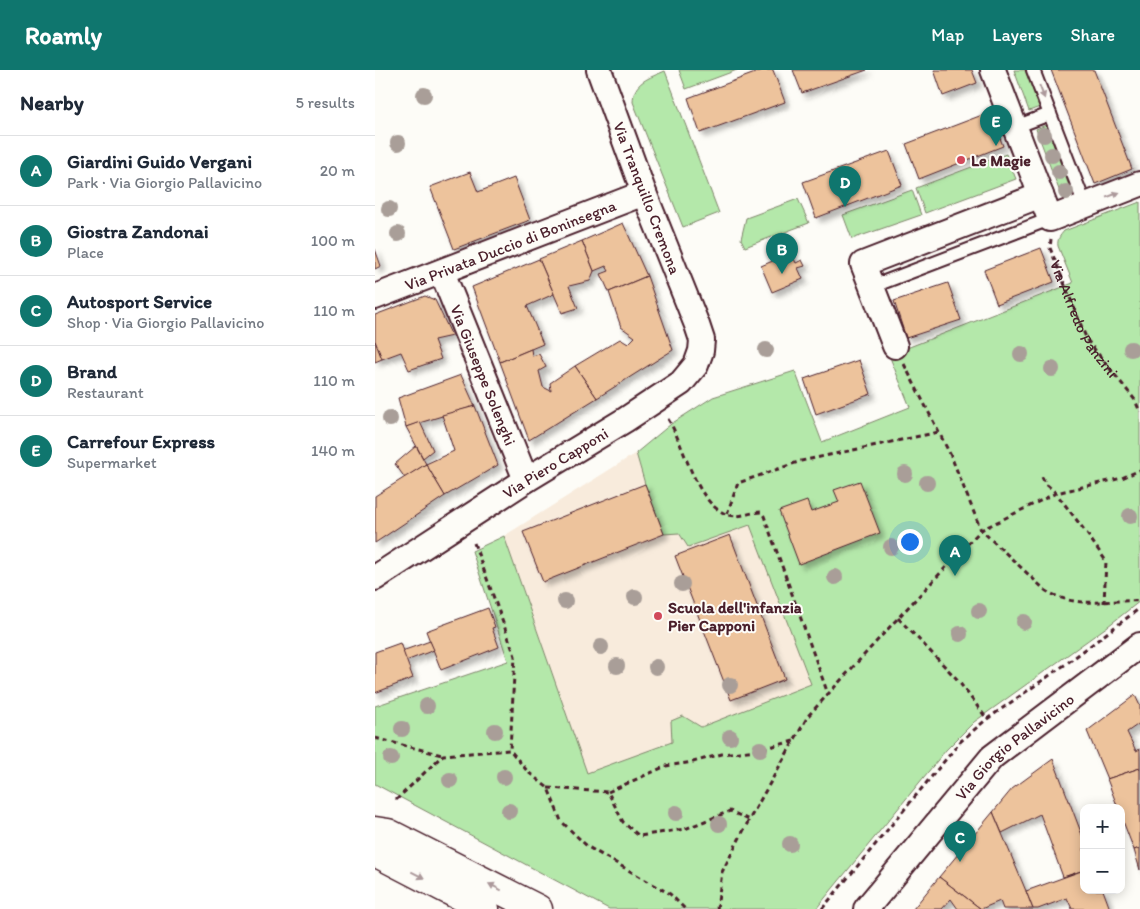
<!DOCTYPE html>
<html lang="en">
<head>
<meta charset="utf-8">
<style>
	body { margin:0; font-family:Itim,sans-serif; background:#f6f6f7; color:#1f2937 }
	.controls { position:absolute; right:15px; bottom:15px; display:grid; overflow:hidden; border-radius:10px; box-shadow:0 2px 12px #0003 }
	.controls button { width:45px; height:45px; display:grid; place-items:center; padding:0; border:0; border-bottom:1px solid #e0e1e3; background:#fff; color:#1f2937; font:25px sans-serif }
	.you { position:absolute; left:534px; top:471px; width:18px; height:18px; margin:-12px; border:4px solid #fff; border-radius:50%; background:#1a73e8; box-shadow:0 0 0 8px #1a73e833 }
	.badge { display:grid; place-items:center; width:32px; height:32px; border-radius:50%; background:#0f766e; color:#fff; font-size:16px; font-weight:700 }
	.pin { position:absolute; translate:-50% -41px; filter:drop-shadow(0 1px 2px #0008) }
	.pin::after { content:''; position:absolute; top:26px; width:18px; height:15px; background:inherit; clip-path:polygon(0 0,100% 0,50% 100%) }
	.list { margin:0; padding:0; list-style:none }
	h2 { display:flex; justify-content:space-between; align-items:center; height:65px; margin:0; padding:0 20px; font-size:21px }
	h2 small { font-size:16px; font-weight:400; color:#747a83 }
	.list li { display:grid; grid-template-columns:32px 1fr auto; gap:15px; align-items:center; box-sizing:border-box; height:70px; padding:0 20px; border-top:1px solid #e0e1e3 }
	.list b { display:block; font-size:19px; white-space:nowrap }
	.list p { margin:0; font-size:16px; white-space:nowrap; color:#747a83 }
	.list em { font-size:16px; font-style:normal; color:#747a83 }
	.map { position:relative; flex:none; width:765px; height:839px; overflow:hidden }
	header { display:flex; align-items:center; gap:30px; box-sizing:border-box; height:70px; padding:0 25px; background:#0f766e; color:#fff }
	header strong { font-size:24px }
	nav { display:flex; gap:28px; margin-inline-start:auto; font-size:18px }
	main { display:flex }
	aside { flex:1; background:#fff }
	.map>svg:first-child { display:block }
	.built { fill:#f8ebdc }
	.green { fill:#b4e8aa; stroke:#7f846a }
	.building { fill:#edc39c; stroke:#4a1f2b; filter:url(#shadow) }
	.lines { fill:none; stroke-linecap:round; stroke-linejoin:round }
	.lane-casing { stroke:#4a1f2b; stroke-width:16 }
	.street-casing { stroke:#4a1f2b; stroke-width:28 }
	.secondary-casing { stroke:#4a1f2b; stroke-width:31 }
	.path { stroke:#4a1f2b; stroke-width:3; stroke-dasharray:5 4; stroke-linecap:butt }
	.lane { stroke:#fdfcf7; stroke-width:12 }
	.street { stroke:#fdfcf7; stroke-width:24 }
	.secondary { stroke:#fdfcf7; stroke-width:28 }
	.tree { fill:#a99e98 }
	.oneway { fill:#ac999b }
	.poi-dot { fill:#d1495b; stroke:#fdfcf7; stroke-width:2 }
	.labels { text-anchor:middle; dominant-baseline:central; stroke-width:4; stroke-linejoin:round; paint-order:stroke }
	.poi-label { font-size:16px; font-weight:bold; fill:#4a1f2b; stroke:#fdfcf7; text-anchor:start }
	.street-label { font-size:16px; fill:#4a1f2b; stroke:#fdfcf7 }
</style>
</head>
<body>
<header>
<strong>Roamly</strong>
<nav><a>Map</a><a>Layers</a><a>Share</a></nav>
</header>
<main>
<aside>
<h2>Nearby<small>5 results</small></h2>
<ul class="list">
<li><span class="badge">A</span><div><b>Giardini Guido Vergani</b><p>Park · Via Giorgio Pallavicino</p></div><em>20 m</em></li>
<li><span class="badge">B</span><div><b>Giostra Zandonai</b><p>Place</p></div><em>100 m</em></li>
<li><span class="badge">C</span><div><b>Autosport Service</b><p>Shop · Via Giorgio Pallavicino</p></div><em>110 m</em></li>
<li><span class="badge">D</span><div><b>Brand</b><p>Restaurant</p></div><em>110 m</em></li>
<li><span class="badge">E</span><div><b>Carrefour Express</b><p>Supermarket</p></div><em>140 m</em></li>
</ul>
</aside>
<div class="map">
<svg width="765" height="839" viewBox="0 0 765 839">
	<defs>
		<filter id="shadow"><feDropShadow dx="4.5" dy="4.5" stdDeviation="2.5" flood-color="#0004"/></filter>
	</defs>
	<rect width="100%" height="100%" fill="#fdfcf7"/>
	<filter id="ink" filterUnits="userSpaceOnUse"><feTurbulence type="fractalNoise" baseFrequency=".02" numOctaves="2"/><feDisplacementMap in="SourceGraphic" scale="10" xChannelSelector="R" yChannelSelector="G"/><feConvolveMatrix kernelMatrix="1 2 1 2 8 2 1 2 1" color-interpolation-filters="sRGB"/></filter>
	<g filter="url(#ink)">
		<!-- built -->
		<polygon class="built" points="261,383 270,414 313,477 375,455 436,614 326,657 308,646 296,651 297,672 212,703 129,466"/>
		<!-- green -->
		<g class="green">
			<polygon points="304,0 362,0 311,19"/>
			<polygon points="639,0 650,0 665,37 654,41"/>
			<path d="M290,1L344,143L308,157L258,32C258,12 274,8 290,1Z"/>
			<polygon points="671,55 699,129 689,133 661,59"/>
			<polygon points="631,84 641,109 550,143 541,118"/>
			<polygon points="537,120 546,145 477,169 468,145"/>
			<polygon points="423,129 434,153 370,177 366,169 371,148"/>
			<path d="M765,132V531L733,556L599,652L571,680L441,839H234L0,714V636L133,591L97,481L129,466L212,703L297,672L296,651L308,646L326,657L436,614L375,455L313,477L304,463L289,464L270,414L261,383L296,354L338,327L420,301L447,372L535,337L514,285L698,213L683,176C682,169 685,166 689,161Z"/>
		</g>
		<!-- building -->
		<g class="building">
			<polygon points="388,0 398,0 410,32 325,63 313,28"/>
			<polygon points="418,0 492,0 427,23"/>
			<polygon points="559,0 597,0 602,13 568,26"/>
			<polygon points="676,0 719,0 757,99 720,114"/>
			<polygon points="615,42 628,76 544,109 531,74"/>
			<polygon points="514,81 527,115 441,148 428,112"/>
			<polygon points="95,102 103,122 139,108 155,150 79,179 55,117"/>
			<polygon points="248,153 272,206 234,222 226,204 234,201 231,196 219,201 207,171"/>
			<polygon points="207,171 219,201 215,211 194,216 203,238 187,243 164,189"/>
			<polygon points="666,178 679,212 622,234 609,200"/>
			<polygon points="0,179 6,196 0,199"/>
			<polygon points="416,183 421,193 427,190 430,196 423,198 428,209 397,222 386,196"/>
			<polygon points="164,189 179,224 152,236 168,274 125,292 97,217"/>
			<polygon points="272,206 298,280 222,328 200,296 245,269 253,274 260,267 246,257 234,222"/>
			<polygon points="573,213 586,250 531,268 519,231"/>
			<polygon points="50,226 60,230 77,266 59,270 66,289 34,300 26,282 7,289 0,271 0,245"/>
			<polygon points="0,271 7,289 0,292"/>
			<polygon points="156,279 157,286 164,284 171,297 164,301 168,317 176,321 175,313 200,296 222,328 154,370 125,292"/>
			<polygon points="484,290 496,324 441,344 429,309"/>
			<polygon points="86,305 100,336 31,357 23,328"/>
			<polygon points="100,336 123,395 70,426 51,394 79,381 67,345"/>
			<polygon points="45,352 58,380 48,388 31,357"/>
			<polygon points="41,376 51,394 30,408 20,394"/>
			<polygon points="51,394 70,426 0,473 0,426"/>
			<polygon points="485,411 505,463 424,494 404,441 432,431 436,442 464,432 459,420"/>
			<polygon points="270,414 289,464 168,512 148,462"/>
			<polygon points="355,465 410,609 356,630 300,486"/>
			<polygon points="113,538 120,557 117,558 124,577 66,600 51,561"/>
			<polygon points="55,571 59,580 31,591 27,581"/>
			<polygon points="25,573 38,608 0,623 0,582"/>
			<polygon points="760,625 765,636 765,653 752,662 761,681 765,679 765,698 732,709 712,661"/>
			<polygon points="678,689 709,770 709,800 688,807 665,744 627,763 618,742 637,719"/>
			<polygon points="765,698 765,778 759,780 746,746 746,738 743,738 732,709"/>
			<polygon points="618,742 651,821 658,839 628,839 625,831 606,839 564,807"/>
			<polygon points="765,778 765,800 759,780"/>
			<polygon points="709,800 709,820 728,820 735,839 697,839 692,828 663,839 658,839 651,821"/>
			<polygon points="564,807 606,839 583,839 576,829 567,839 538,839"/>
		</g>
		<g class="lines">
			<!-- lane casing -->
			<g class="lane-casing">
				<g id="lane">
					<polyline points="658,0 710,135"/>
					<polyline points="640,57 675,44"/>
					<polyline points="496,217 675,149"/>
				</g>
			</g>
			<!-- street casing -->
			<g class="street-casing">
				<g id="street">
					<polyline points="618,0 675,149 765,114"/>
					<path id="s2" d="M67,202L151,410"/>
					<path id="s3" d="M0,227L269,123"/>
					<polyline points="520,276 488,194 666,125"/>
					<path id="s4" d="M0,508L151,410L250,350L306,313L321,295L326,281L327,270L322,255L269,123L224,0"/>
					<path id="s5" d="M491,839L617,687L765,575"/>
				</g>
			</g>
			<!-- secondary casing -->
			<g class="secondary-casing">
				<g id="secondary">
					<polyline points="0,761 13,763 163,839"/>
					<polyline points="0,782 110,839"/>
				</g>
			</g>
			<!-- path -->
			<g class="path">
				<path id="s1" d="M676,169L675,178L712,270L760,330L765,342"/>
				<path d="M529,294L576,386L606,460L670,520C700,540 732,529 765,531"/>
				<path d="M293,349C310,376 320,432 351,444C365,449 374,442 386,442L389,446L453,624"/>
				<polyline points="667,407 670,413 681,423 710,461 731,491 729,533"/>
				<polyline points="352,444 363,413 426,391 564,362"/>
				<polyline points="99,473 140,586 135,680"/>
				<polyline points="523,548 581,608 612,649"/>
				<polyline points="0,668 67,685"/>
				<polyline points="173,718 233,722 248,752 264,766 310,759 355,741 374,750"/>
				<polyline points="233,722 291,696 318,692 347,684 382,680 419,671"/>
				<polyline points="21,730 68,685 135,680 153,702 173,718 186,751 213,777 295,824 310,839"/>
				<polyline points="342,839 347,802 374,750 433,646 523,548 606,460 681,423 747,408 765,400"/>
				<polyline points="447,839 586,671 612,649 691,594 765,538"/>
			</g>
			<!-- lane -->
			<use href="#lane" class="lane"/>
			<!-- street -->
			<use href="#street" class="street"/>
			<!-- secondary -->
			<use href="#secondary" class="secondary"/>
		</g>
		<!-- trees -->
		<g class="tree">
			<circle cx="49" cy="25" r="8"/>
			<circle cx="669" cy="65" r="8"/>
			<circle cx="23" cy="73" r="8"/>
			<circle cx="677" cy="85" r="8"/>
			<circle cx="684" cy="102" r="8"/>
			<circle cx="691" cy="122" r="8"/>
			<circle cx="14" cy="139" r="8"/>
			<circle cx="23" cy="164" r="8"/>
			<circle cx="756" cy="279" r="8"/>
			<circle cx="391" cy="280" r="8"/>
			<circle cx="646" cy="284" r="8"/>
			<circle cx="677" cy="299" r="8"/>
			<circle cx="15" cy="349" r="8"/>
			<circle cx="530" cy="404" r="8"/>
			<circle cx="552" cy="413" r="8"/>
			<circle cx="755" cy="446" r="8"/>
			<circle cx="516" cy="477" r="8"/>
			<circle cx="460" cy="507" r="8"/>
			<circle cx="307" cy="514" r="8"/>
			<circle cx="260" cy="527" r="8"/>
			<circle cx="190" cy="531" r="8"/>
			<circle cx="604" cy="541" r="8"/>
			<circle cx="649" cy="552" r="8"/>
			<circle cx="585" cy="564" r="8"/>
			<circle cx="226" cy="577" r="8"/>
			<circle cx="242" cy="596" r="8"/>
			<circle cx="281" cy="597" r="8"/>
			<circle cx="355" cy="615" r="8"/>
			<circle cx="52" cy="636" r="8"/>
			<circle cx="27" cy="659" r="8"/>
			<circle cx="120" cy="661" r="8"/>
			<circle cx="355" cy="667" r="8"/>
			<circle cx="385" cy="679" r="8"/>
			<circle cx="16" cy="688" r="8"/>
			<circle cx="129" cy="707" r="8"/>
			<circle cx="75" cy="710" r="8"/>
			<circle cx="134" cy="741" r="8"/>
			<circle cx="301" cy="743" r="8"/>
			<circle cx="344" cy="754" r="8"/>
			<circle cx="415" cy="774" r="8"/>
		</g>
		<!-- one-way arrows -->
		<defs><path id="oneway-solid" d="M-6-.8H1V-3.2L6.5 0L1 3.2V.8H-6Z" transform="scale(1.25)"/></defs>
		<g class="oneway">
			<use href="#oneway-solid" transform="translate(667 22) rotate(69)"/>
			<use href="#oneway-solid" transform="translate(738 125) rotate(-21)"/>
			<use href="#oneway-solid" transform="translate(43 805) rotate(27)"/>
			<use href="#oneway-solid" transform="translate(120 817) rotate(-153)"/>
		</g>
	</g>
	<!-- markers -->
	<g class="poi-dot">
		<circle cx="586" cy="90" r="5"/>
		<circle cx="283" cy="546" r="5"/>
	</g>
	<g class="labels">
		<!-- poi labels -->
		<g class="poi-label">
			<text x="596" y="90">Le Magie</text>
			<text x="293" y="537">Scuola dell'infanzia<tspan x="293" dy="18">Pier Capponi</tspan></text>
		</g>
		<!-- street labels -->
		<g class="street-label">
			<text transform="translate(272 128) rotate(69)">Via Tranquillo Cremona</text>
			<text stroke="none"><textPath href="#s3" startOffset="145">Via Privata Duccio di Boninsegna</textPath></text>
			<text stroke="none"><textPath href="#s1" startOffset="88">Via Alfredo Panzini</textPath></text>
			<text stroke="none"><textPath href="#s2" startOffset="111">Via Giuseppe Solenghi</textPath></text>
			<text stroke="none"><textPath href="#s4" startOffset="214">Via Piero Capponi</textPath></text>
			<text stroke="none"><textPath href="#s5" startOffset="221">Via Giorgio Pallavicino</textPath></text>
		</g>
	</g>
</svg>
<div class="controls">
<button>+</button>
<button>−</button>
</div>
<div class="you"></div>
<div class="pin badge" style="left:580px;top:506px">A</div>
<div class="pin badge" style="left:407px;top:204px">B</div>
<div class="pin badge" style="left:585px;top:792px">C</div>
<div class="pin badge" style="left:470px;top:137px">D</div>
<div class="pin badge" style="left:621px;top:76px">E</div>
</div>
</main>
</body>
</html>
